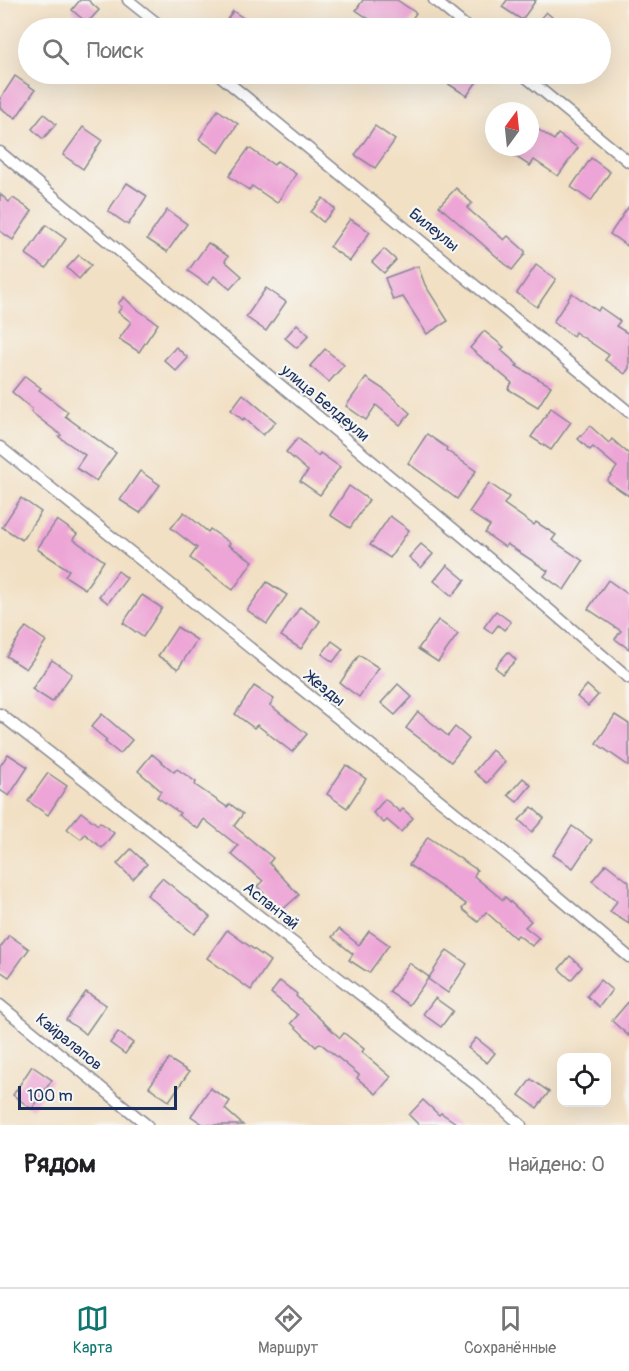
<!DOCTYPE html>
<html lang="ru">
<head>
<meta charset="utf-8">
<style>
	body { margin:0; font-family:Pangolin,sans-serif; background:#f2f2f2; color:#202124 }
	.controls { position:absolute; right:18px; bottom:18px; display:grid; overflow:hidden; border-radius:12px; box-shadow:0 6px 24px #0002 }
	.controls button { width:54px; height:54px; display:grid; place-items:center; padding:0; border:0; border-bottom:2px solid #e0e0e0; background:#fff; color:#202124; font:30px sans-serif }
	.compass { position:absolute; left:485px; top:102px; width:54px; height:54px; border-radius:50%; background:#fff; box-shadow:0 6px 24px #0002; rotate:15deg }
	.scale { position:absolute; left:18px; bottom:15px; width:159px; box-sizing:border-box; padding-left:6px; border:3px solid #1b2f5e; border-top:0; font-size:16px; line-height:21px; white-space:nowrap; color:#1b2f5e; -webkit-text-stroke:4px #f6f6f2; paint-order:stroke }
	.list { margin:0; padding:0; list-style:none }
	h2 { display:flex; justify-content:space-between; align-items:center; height:78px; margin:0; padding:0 24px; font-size:26px }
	h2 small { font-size:20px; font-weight:400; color:#757577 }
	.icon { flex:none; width:33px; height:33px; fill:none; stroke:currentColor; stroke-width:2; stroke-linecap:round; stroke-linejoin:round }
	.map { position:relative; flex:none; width:629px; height:1125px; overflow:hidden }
	.search { position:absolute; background:#fff; box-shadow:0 6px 24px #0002; left:18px; right:18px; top:18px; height:66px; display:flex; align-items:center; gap:15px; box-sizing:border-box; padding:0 21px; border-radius:33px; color:#757577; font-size:22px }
	.sheet { height:162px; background:#fff }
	nav { display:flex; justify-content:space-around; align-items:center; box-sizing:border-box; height:84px; border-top:2px solid #e0e0e0; background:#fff; font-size:16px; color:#757577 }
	nav a { display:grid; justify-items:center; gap:3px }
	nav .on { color:#0f766e }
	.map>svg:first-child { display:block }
	.building { fill:#eda4d6 }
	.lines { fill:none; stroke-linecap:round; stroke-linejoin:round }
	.minor-casing { stroke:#868891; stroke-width:13 }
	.minor { stroke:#fff; stroke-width:10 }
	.labels { text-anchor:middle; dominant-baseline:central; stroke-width:4.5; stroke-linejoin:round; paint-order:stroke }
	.street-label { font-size:16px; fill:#1b2f5e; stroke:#f6f6f2 }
</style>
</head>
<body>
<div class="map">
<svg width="629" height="1125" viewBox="0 0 629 1125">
	<rect width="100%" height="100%" fill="#f6f6f2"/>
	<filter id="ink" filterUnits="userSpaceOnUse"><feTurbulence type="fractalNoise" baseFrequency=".0167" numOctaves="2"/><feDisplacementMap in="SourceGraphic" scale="12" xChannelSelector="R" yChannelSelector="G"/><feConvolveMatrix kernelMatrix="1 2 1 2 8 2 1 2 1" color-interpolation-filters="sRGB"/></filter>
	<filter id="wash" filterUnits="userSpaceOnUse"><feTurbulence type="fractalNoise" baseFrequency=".008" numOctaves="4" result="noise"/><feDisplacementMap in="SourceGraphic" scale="24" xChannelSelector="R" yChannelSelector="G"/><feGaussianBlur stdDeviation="1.35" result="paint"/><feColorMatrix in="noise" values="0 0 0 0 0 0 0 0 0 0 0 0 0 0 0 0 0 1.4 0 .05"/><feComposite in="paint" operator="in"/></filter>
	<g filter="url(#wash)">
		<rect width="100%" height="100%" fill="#f2e0c4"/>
		<g id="blocks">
			<!-- building -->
			<g class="building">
				<polygon points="80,0 88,0 99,10 87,23 72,10"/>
				<polygon points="363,0 397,0 416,13 406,28 382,28 356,10"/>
				<polygon points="507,0 536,0 522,20 502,7"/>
				<polygon points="233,11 258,28 221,28"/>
				<polygon points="546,12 565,28 532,28"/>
				<polygon points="453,74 482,74 467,96 447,83"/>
				<polygon points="15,76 35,90 16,118 0,108 0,99"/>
				<polygon points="218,110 238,124 219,153 199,139"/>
				<polygon points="44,114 56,124 43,139 32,129"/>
				<polygon points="530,124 554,140 558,134 578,148 558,176 534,160 530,166 510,153 514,147 530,147"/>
				<polygon points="375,126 395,140 375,168 355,155"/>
				<polygon points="83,127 102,140 83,169 63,155"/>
				<polygon points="249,148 274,165 277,161 296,174 277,203 252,186 249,190 229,176"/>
				<polygon points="591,158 610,172 591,201 571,187"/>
				<polygon points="127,183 147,196 128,225 108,211"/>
				<polygon points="456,188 472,203 467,208 504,240 508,236 525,251 525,254 512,270 439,206"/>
				<polygon points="0,194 9,202 13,198 32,211 13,240 0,231"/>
				<polygon points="323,198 335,209 323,222 311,212"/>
				<polygon points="629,206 629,247 610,234"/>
				<polygon points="167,210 187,224 167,252 147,239"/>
				<polygon points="350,219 370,232 350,261 330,247"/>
				<polygon points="46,225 66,239 46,268 26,254"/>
				<polygon points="208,243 228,256 225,261 242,276 230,289 214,276 208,285 188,271"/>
				<polygon points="384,249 396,260 384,273 372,262"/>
				<polygon points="79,255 91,265 79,279 67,268"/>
				<polygon points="536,265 556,279 537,307 517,293"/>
				<polygon points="418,266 425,285 448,321 427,334 403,297 393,300 385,278"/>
				<polygon points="266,288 286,302 266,331 246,317"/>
				<polygon points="572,293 598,311 600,307 620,321 616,326 629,334 629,368 625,374 605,360 609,355 575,332 573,336 553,322"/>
				<polygon points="124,297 134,307 158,324 139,352 119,339 131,322 118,312 122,307 118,304"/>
				<polygon points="297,324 309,335 297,348 285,338"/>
				<polygon points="484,331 504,347 501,350 518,365 516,366 551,386 538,407 508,389 512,383 470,348"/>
				<polygon points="176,347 188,358 176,371 164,360"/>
				<polygon points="325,349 344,365 329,382 310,366"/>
				<polygon points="25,376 41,388 39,390 68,412 65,416 116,453 96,481 76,468 85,455 59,437 61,435 31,412 32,409 12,392"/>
				<polygon points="366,378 386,391 410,413 400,425 376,405 366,420 346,406"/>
				<polygon points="243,394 276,422 263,435 244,418 243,420 231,410"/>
				<polygon points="551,408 571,422 551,450 531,437"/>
				<polygon points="590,426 609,443 612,439 629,454 629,496 607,481 617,467 593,447 590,450 578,439"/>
				<polygon points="427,434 447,448 446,450 476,471 457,499 408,463"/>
				<polygon points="298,438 318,456 320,453 340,467 320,495 300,481 308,471 286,452"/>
				<polygon points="140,471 160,485 140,513 120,500"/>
				<polygon points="489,483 509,497 504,504 534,525 536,522 556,535 552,540 583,561 564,590 544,576 548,571 507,544 505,547 485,533 490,526 469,512"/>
				<polygon points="349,486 369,500 350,528 330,515"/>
				<polygon points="21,498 41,512 22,540 2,527"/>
				<polygon points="184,512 208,532 210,529 230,543 228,545 253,561 233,590 190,558 197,548 171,528"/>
				<polygon points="390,516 409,530 390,558 370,545"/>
				<polygon points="57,520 77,534 73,539 104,561 85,589 65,576 69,570 37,549"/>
				<polygon points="421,544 433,554 421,568 409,557"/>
				<polygon points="447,565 465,580 452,596 434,581"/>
				<polygon points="118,571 127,578 108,603 99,596"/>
				<polygon points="608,580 629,595 629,649 615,639 621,631 588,609"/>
				<polygon points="267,582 287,595 267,624 247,610"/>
				<polygon points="142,595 162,608 143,637 123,623"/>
				<polygon points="300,607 320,621 301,649 281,636"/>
				<polygon points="496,611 511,622 504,630 498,625 492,633 484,627"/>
				<polygon points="438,620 458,634 438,662 418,649"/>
				<polygon points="26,627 46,641 26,669 6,656"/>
				<polygon points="177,627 197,640 178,669 158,656"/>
				<polygon points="332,641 343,649 333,662 322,654"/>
				<polygon points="508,652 516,660 502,674 495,667"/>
				<polygon points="359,655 379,668 359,697 340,683"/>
				<polygon points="52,660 72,674 52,702 32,689"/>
				<polygon points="398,684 412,697 395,715 381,703"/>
				<polygon points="587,685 598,695 588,706 577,697"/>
				<polygon points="254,686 274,699 270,705 307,734 292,752 257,725 254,728 235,714"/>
				<polygon points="418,712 448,736 455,727 469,739 451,762 406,728"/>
				<polygon points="102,714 132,740 120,754 105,742 107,740 91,727"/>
				<polygon points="615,715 629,724 629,766 596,743"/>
				<polygon points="492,750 505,762 487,783 474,772"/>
				<polygon points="8,754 28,767 9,796 0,790 0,766"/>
				<polygon points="152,754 174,772 177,769 196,782 195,785 227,807 230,804 243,814 234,826 273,858 269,863 299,895 281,911 257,886 263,881 231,854 238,846 204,819 198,829 178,815 180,813 157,797 161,791 138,771"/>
				<polygon points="346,765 366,779 347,808 327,794"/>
				<polygon points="48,773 67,786 48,815 28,801"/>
				<polygon points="523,778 531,785 517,802 508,795"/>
				<polygon points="385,799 400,812 403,809 413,818 401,832 387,820 384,823 373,813"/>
				<polygon points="532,807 544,818 532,832 519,820"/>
				<polygon points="81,812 98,825 100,822 114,833 102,848 85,834 81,839 67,829"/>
				<polygon points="572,826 592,840 573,868 553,855"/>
				<polygon points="428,837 477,870 474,876 503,900 505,897 531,921 525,927 539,938 532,946 518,935 515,938 486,912 478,922 462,909 466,904 409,865"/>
				<polygon points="131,849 147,864 133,879 117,864"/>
				<polygon points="606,864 629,882 629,924 610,912 617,901 592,881"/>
				<polygon points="162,878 210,917 194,934 147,895"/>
				<polygon points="339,929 359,945 369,931 389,945 369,973 349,960 353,954 332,937"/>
				<polygon points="227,930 270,961 251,990 207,958"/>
				<polygon points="9,935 29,949 9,977 0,971 0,948"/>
				<polygon points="447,950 467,964 448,993 428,979"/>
				<polygon points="570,956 582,967 571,980 559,969"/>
				<polygon points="409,963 429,977 409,1005 389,992"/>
				<polygon points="600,980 612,990 599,1007 587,996"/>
				<polygon points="280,981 297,994 296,996 340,1038 344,1033 364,1049 362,1052 391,1077 376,1094 357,1078 359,1075 320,1043 316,1047 291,1023 298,1015 271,993"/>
				<polygon points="86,992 106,1005 86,1034 66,1020"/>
				<polygon points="435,998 453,1011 441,1027 423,1014"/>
				<polygon points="629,1001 629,1036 612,1021"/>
				<polygon points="118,1032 133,1043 125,1054 110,1043"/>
				<polygon points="476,1038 495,1053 487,1063 468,1048"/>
				<polygon points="169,1059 189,1072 169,1101 149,1087"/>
				<polygon points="32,1066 52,1080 32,1109 13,1095"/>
				<polygon points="531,1079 549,1092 537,1108 519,1095"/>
				<polygon points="210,1088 230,1101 225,1109 243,1125 204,1125 191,1116"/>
				<polygon points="423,1100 439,1115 441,1113 459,1125 419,1125 409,1115"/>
			</g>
		</g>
	</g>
	<g filter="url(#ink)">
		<use href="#blocks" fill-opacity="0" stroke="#868891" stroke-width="1.5"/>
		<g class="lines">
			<!-- minor casing -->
			<g class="minor-casing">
				<g id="minor">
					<polyline points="128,0 163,28"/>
					<polyline points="434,0 468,28"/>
					<polyline points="218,74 629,412"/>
					<polyline points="522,74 629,162"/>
					<polyline points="0,152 503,570 629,678"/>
					<polyline points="0,447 518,863 629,957"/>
					<polyline points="0,714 475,1084 521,1125"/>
					<polyline points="0,1005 147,1125"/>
				</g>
			</g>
			<!-- minor -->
			<use href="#minor" class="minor"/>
		</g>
	</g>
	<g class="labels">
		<!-- street labels -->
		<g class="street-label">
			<text transform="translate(434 230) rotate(39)">Билеулы</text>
			<text transform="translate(325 403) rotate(40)">улица Белдеули</text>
			<text transform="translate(325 689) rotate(39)">Жезды</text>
			<text transform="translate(271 906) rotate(38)">Аспантай</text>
			<text transform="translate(69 1042) rotate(39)">Кайралапов</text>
		</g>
	</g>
</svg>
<div class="controls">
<button><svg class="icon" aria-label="locate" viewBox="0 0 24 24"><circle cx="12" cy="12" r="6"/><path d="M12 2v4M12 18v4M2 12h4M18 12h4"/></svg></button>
</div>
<svg class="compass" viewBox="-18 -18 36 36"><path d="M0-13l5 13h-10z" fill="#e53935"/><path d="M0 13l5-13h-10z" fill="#757577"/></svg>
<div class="scale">100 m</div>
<div class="search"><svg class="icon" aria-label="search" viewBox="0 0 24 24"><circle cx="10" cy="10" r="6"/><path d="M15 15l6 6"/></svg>Поиск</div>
</div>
<section class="sheet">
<h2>Рядом<small>Найдено: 0</small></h2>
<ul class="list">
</ul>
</section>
<nav>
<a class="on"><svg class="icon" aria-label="map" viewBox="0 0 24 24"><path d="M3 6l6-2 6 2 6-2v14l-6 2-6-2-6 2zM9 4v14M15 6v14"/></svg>Карта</a>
<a><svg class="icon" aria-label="directions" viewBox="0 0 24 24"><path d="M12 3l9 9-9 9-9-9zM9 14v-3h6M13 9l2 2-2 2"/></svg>Маршрут</a>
<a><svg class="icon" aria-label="saved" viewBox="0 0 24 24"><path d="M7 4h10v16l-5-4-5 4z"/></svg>Сохранённые</a>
</nav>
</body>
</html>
